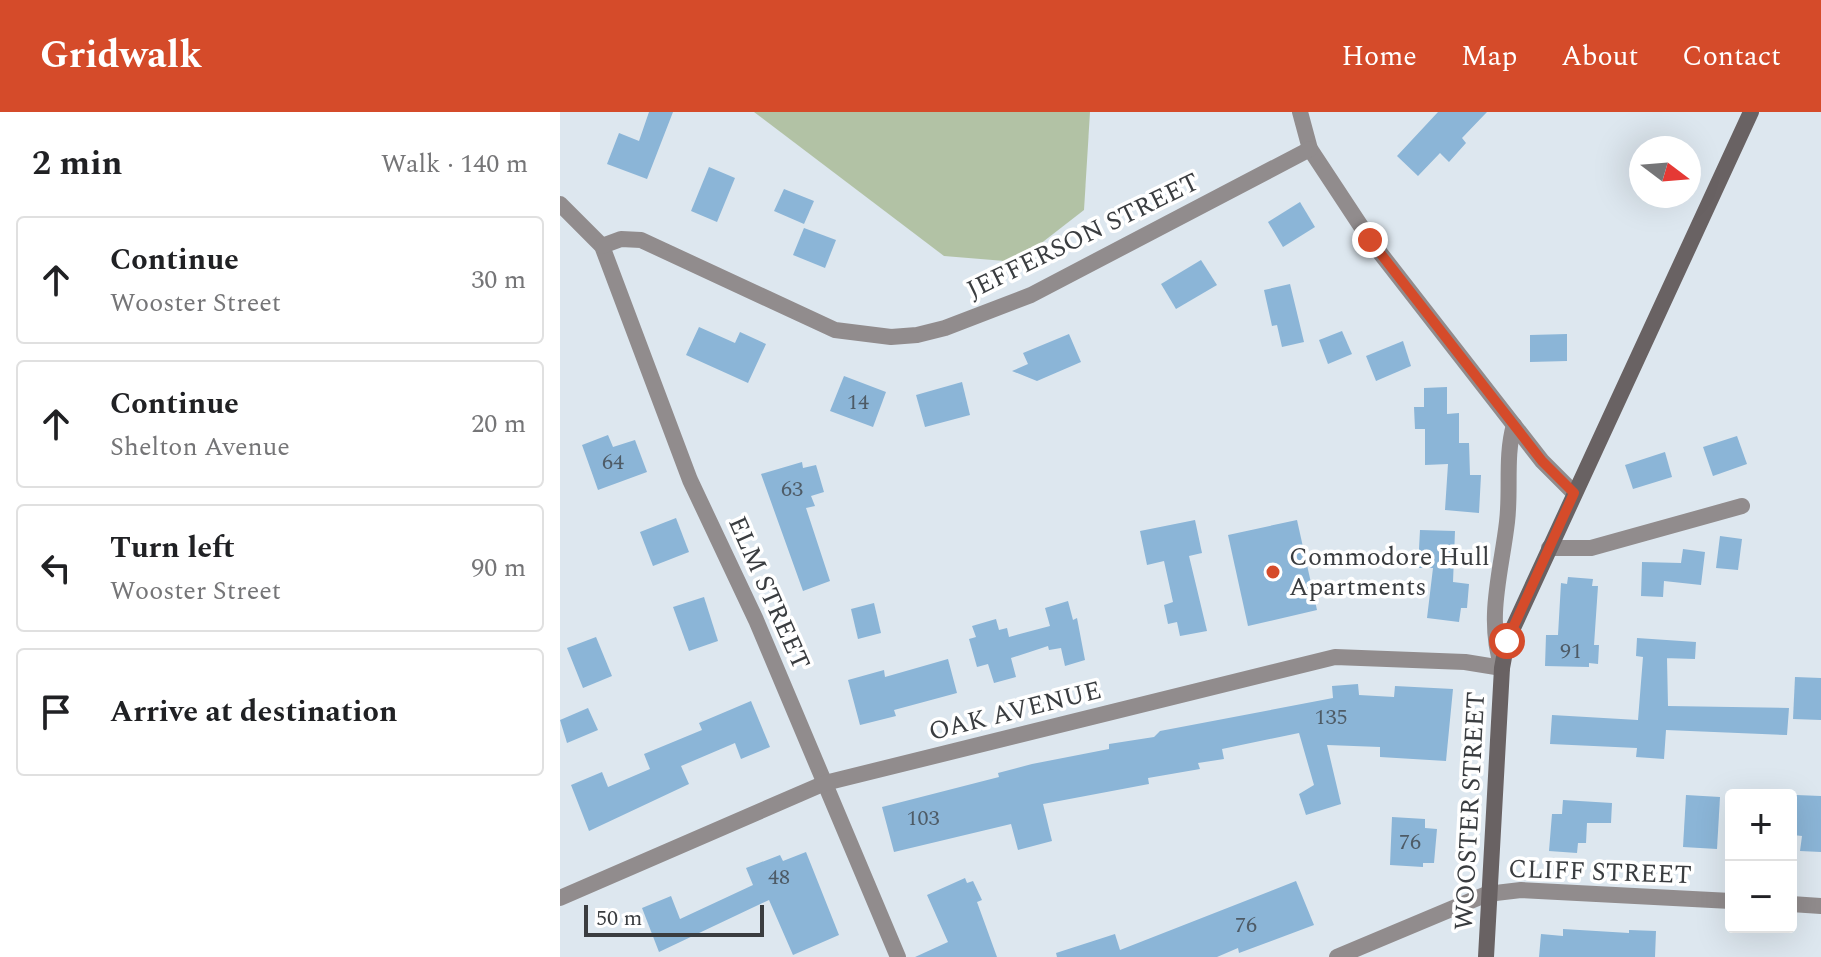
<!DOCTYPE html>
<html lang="en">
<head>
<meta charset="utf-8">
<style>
	body { margin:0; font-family:Spectral,serif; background:#f2f2f2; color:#202124 }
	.controls { position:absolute; right:24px; bottom:24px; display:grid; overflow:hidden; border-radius:8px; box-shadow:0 8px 32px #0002 }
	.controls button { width:72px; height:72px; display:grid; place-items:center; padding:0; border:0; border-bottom:2px solid #e0e0e0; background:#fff; color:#202124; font:40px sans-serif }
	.compass { position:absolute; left:1069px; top:24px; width:72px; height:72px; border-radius:50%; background:#fff; box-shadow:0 8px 32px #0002; rotate:106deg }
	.scale { position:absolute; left:24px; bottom:20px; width:180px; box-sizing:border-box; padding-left:8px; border:4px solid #3a3d40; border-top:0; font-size:22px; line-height:28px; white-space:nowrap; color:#3a3d40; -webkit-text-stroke:6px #fff; paint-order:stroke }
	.stop { position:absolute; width:24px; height:24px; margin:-18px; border:6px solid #d54b2a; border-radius:50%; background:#fff }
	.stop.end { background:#d54b2a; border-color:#fff; box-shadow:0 2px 8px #0008 }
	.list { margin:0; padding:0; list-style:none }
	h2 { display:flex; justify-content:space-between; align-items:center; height:104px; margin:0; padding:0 32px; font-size:34px }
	h2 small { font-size:26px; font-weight:400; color:#757577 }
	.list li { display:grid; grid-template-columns:52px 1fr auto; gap:24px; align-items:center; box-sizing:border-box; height:128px; margin:0 16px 16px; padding:0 16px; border:2px solid #e0e0e0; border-radius:8px }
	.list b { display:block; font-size:30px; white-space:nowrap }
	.list p { margin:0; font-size:26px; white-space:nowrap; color:#757577 }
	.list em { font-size:26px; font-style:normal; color:#757577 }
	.icon { flex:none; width:44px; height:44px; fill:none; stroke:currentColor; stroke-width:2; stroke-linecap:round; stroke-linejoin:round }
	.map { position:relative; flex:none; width:1261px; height:845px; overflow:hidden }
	header { display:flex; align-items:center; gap:48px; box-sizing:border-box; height:112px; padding:0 40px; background:#d54b2a; color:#fff }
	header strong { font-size:38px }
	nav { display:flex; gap:44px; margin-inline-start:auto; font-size:28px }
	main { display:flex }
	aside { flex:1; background:#fff }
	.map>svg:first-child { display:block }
	.green { fill:#b2c2a5 }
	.building { fill:#8bb5d7 }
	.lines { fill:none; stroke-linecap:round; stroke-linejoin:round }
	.minor { stroke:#918c8d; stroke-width:16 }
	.tertiary { stroke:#918c8d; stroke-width:16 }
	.secondary { stroke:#696263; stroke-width:16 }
	.route { stroke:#d54b2a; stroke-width:10 }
	.poi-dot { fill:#d54b2a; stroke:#fff; stroke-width:3 }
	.labels { text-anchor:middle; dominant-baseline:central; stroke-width:7; stroke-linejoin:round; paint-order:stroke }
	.number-label { font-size:22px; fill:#4e5b66 }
	.street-label { font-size:26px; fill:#3a3d40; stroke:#fff }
	.poi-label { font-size:26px; fill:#3a3d40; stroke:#fff; text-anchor:start }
</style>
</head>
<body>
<header>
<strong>Gridwalk</strong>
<nav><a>Home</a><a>Map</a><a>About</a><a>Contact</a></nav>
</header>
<main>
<aside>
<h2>2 min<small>Walk · 140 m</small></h2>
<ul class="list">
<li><svg class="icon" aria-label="ahead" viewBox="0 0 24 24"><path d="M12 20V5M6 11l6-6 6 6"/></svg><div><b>Continue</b><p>Wooster Street</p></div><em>30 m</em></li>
<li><svg class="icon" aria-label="ahead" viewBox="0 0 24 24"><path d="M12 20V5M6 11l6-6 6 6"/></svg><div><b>Continue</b><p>Shelton Avenue</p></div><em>20 m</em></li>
<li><svg class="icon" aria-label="left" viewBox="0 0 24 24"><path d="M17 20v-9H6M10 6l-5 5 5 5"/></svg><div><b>Turn left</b><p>Wooster Street</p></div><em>90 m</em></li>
<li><svg class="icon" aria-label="arrive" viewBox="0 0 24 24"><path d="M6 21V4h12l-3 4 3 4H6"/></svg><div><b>Arrive at destination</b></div></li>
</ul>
</aside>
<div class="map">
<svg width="1261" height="845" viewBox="0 0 1261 845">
	<rect width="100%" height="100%" fill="#dde7ef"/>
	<!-- green -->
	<polygon class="green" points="194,0 530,0 524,98 457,150 384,144"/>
	<!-- building -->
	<g class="building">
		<polygon points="89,0 113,0 87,67 47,52 59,21 79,29"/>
		<polygon points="878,0 927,0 902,26 906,31 889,50 880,41 858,64 837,44"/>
		<polygon points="149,55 175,66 157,110 131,99"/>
		<polygon points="224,77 254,89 244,112 214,99"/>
		<polygon points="740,90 755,115 723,135 708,110"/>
		<polygon points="244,116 276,128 265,156 233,143"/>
		<polygon points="641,148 657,173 616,197 601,172"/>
		<polygon points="730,172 744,230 722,235 717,213 712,214 704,178"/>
		<polygon points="139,215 175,231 180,220 206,232 188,271 126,243"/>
		<polygon points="782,219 792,242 768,252 759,228"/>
		<polygon points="509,222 521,250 477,269 452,259 468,252 463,241"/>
		<polygon points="1007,222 1007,249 970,250 970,223"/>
		<polygon points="843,229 851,254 816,269 806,244"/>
		<polygon points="284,264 326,280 313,315 270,299"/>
		<polygon points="402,270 410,303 365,315 356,283"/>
		<polygon points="887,275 887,302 899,301 899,331 909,331 910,363 921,363 919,401 885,398 888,352 865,353 865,317 855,317 854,295 864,295 864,276"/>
		<polygon points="48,323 53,335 75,328 87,360 38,378 22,333"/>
		<polygon points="1177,324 1187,352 1153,364 1143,335"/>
		<polygon points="1105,340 1112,365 1073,377 1065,353"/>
		<polygon points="242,350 243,356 256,353 264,380 251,384 255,394 246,396 270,469 243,479 201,362"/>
		<polygon points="116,406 129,440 93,454 80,420"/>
		<polygon points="635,408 642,441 629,444 647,519 620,524 617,510 608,512 604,493 613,490 604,449 587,453 580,419"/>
		<polygon points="737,408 757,498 688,514 668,423"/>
		<polygon points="860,418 895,419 893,470 909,472 907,496 901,496 899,510 867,506 873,456 858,456"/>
		<polygon points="1160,424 1182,427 1178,458 1156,456"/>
		<polygon points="1123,437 1145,440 1141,473 1104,469 1103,485 1081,484 1082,450 1121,451"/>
		<polygon points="1008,465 1033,467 1032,474 1038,474 1034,533 1039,533 1038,552 1029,551 1029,555 985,554 986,523 998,523 1001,471 1007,472"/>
		<polygon points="144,485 158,529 129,539 113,495"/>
		<polygon points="508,489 513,508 517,506 525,548 505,554 501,536 489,538 488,534 451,546 456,565 434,571 428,552 417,555 409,527 416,525 412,514 436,507 439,518 447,516 449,525 490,514 485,496"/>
		<polygon points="314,491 321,521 298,527 291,497"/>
		<polygon points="36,525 52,564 23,576 7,536"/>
		<polygon points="1077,526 1136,530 1135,547 1104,546 1107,546 1108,594 1229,596 1227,623 1106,618 1104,647 1076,645 1077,636 990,632 992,603 1078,608 1083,545 1076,544"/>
		<polygon points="388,547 397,581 334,598 336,604 300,613 288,568 324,558 325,565"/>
		<polygon points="1235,565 1261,566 1261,608 1233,607"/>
		<polygon points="798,572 799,583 834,585 835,574 893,577 886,649 820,645 820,635 767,633 781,692 746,703 739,682 754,673 739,621 662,637 664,647 638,651 640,657 588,666 589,672 483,692 492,729 458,738 451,712 334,740 322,695 439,665 438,661 472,652 549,637 549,632 594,625 600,619 773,586 772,574"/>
		<polygon points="191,589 210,635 181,647 175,631 121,654 129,672 29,719 11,673 42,660 48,675 90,657 84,642 142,618 139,611"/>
		<polygon points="28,596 38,618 7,631 0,608"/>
		<polygon points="1126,683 1160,685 1157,737 1123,735"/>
		<polygon points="1236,683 1261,684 1261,740 1240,739 1242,724 1233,723"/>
		<polygon points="1003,688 1052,691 1051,711 1027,711 1026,731 1018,731 1017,741 989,739 992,702 1002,702"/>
		<polygon points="832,705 865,707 865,716 877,717 874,751 863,751 863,755 830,753"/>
		<polygon points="246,740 279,823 233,843 209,788 99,840 82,796 111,784 120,807 193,773 186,756 220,743 223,749"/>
		<polygon points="405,766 407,771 413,769 422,788 417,790 437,845 355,845 388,830 367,783"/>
		<polygon points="736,769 754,813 679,841 678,836 657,845 497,845 496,841 555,822 560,838"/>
		<polygon points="1003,817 1069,821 1069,818 1096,819 1095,845 979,845 981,822 1003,824"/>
	</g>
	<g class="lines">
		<!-- minor -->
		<g class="minor">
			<polyline points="740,0 750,37 810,128 982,349 1014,381"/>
			<polyline points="0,92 42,134 130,368 196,508 338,845"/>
			<polyline points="42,134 61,127 81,128 275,218 331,225 357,223 385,216 471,183 750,37"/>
			<polyline points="989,436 1031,436 1182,394"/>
			<path d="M942,556C926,506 941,461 947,410C951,377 945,345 954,313"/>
			<polyline points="1231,792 1261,794"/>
			<polyline points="777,845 927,782 961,778 1171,789"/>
		</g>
		<!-- tertiary -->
		<polyline class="tertiary" points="0,786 265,671 775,545 905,550 942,556"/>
		<!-- secondary -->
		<polyline class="secondary" points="926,845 942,556 947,529 1191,0"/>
	</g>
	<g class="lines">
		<!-- route -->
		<polyline class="route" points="810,128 982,349 1014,381 947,529"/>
	</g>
	<!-- markers -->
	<circle class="poi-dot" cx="713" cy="460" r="8"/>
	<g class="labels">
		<!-- number labels -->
		<g class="number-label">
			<text x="298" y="290">14</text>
			<text x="53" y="350">64</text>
			<text x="232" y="377">63</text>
			<text x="1011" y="539">91</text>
			<text x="771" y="605">135</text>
			<text x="363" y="706">103</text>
			<text x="850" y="730">76</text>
			<text x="219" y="765">48</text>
			<text x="686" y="813">76</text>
		</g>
		<!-- street labels -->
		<g class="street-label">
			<text transform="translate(523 124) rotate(-26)">JEFFERSON STREET</text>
			<text transform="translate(209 481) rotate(66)">ELM STREET</text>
			<text transform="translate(455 599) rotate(-14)">OAK AVENUE</text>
			<text transform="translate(910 699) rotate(-87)">WOOSTER STREET</text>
			<text transform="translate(1040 760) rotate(2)">CLIFF STREET</text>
		</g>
		<!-- poi labels -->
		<g class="poi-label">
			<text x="729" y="445">Commodore Hull<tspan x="729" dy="30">Apartments</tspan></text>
		</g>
	</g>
</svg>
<div class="controls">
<button>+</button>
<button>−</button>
</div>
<svg class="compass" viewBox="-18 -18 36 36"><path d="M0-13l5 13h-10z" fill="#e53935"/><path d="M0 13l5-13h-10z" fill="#757577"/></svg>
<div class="scale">50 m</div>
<div class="stop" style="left:947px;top:529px"></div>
<div class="stop end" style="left:810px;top:128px"></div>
</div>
</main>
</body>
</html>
